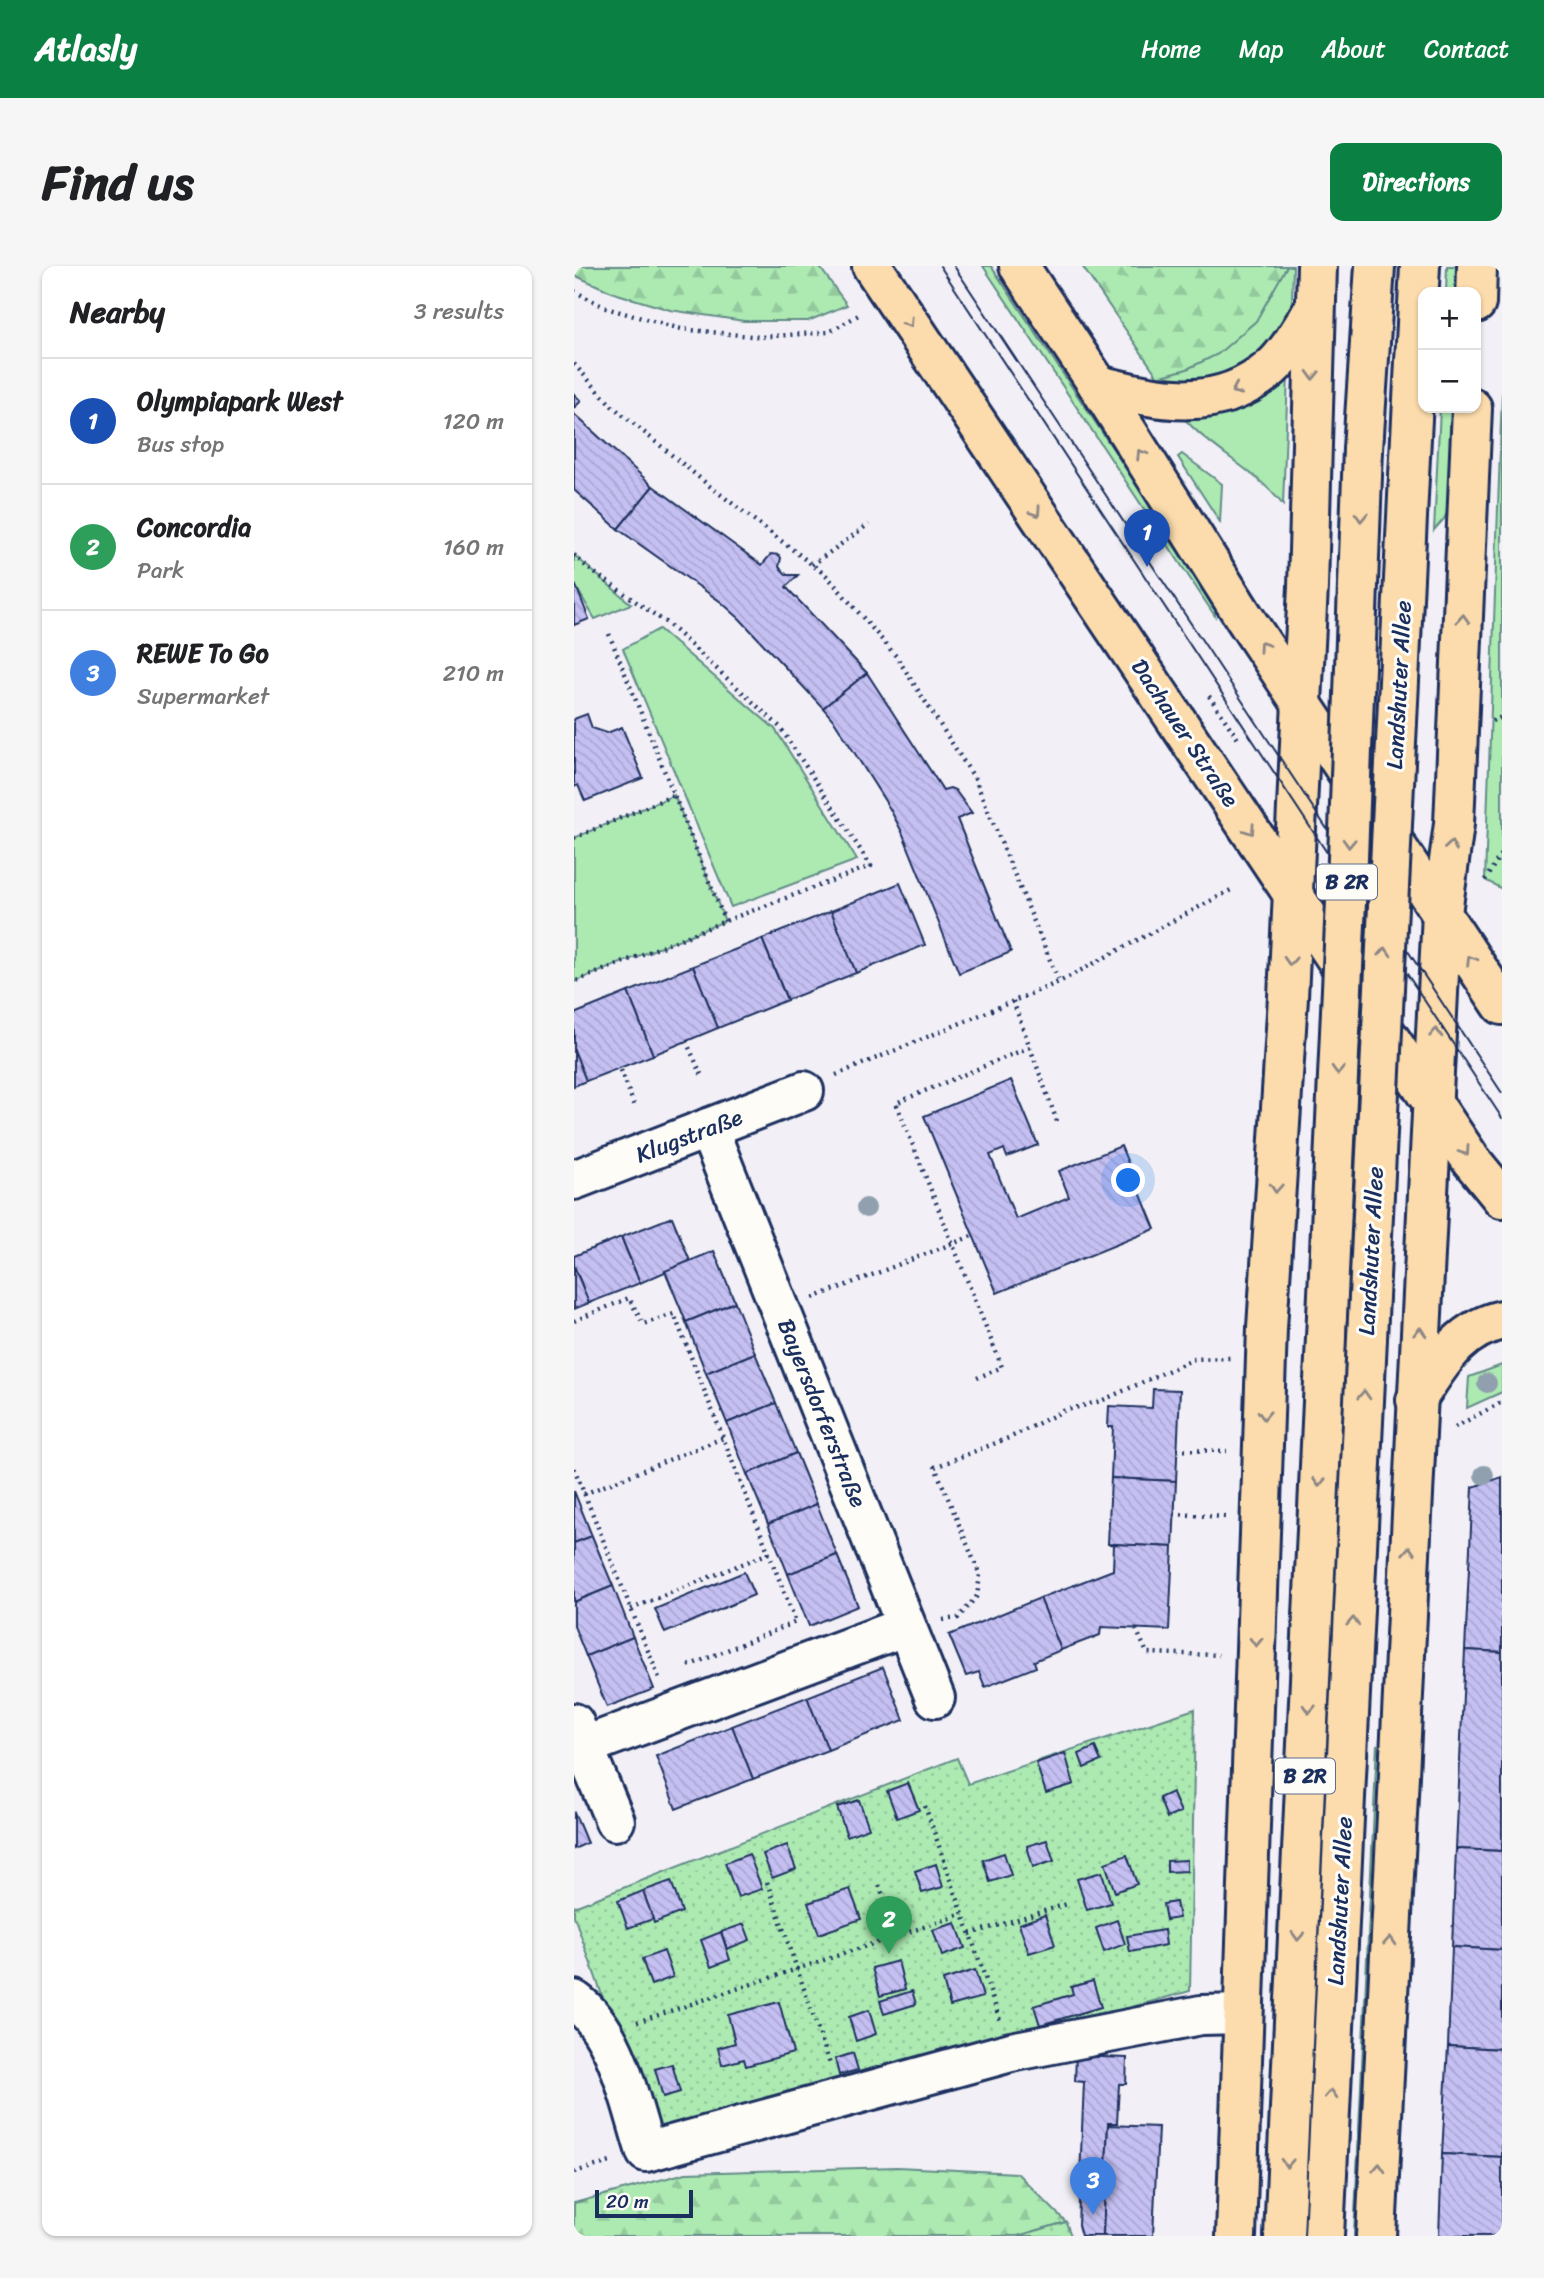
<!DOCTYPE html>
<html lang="en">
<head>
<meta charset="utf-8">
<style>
	body { margin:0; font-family:Sriracha,sans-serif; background:#f6f6f6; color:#202124 }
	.controls { position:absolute; right:21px; top:21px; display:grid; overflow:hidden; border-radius:14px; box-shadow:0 2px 5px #0004 }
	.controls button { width:63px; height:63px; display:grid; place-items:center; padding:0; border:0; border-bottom:2px solid #e0e0e0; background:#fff; color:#202124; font:35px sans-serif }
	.scale { position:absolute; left:21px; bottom:18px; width:98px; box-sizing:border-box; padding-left:7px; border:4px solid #1b2f5e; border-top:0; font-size:19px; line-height:24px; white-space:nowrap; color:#1b2f5e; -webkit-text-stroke:5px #fdfcf7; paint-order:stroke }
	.you { position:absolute; left:555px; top:915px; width:24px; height:24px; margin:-18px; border:5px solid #fff; border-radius:50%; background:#1a73e8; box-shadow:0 0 0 10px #1a73e833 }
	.badge { display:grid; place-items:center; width:46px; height:46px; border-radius:50%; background:#0b8043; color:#fff; font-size:23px; font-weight:700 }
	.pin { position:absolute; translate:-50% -58px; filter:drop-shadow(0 2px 4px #0008) }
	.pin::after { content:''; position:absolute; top:37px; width:24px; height:21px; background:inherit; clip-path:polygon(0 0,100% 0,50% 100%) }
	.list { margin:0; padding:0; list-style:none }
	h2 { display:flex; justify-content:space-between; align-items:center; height:91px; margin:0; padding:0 28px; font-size:30px }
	h2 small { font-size:23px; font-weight:400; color:#757577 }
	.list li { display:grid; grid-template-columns:46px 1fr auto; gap:21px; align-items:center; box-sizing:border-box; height:126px; padding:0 28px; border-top:2px solid #e0e0e0 }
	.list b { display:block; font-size:26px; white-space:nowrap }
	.list p { margin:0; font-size:23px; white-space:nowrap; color:#757577 }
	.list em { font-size:23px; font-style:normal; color:#757577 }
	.map { position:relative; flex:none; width:928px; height:1970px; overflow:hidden; border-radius:14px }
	header { display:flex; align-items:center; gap:42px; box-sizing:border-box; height:98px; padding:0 35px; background:#0b8043; color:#fff }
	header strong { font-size:33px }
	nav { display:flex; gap:38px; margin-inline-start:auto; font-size:24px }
	.intro { display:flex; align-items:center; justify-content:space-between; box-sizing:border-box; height:168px; padding:0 42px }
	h1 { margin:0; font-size:49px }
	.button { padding:18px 32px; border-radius:14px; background:#0b8043; color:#fff; font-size:24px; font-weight:700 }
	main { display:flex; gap:42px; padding:0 42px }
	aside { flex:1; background:#fff; border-radius:14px; box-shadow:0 2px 5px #0004 }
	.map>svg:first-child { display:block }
	.green { fill:#aceab2; stroke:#648c88; stroke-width:2 }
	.forest { fill:url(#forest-firs); stroke:#648c88; stroke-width:2 }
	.garden { fill:url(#garden-dots); stroke:#648c88; stroke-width:2 }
	.building { fill:url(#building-back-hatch); stroke:#1b2f5e; stroke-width:2 }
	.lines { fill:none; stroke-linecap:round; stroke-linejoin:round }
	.minor-casing { stroke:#1b2f5e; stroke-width:44 }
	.major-casing { stroke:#1b2f5e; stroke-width:44 }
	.highway-casing { stroke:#1b2f5e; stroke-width:44 }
	.path { stroke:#1b2f5e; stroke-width:4.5; stroke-dasharray:2 5; stroke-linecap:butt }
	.minor { stroke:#fdfcf7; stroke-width:38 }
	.major { stroke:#fcdcac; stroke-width:38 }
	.highway { stroke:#fcdcac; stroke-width:38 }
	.tram { stroke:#1b2f5e; stroke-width:2 }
	.highway-bridge-casing { stroke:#1b2f5e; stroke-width:44; stroke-linecap:butt }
	.highway-bridge { stroke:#fcdcac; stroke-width:38 }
	.tree { fill:#90a0ae }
	.oneway { stroke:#8c8685 }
	.labels { text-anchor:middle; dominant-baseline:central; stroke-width:6; stroke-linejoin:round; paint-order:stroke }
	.shield { fill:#fdfcf7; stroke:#5f6c8c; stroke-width:2 }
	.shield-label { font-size:21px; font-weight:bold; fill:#1b2f5e }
	.street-label { font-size:23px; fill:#1b2f5e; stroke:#fdfcf7 }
</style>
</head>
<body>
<header>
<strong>Atlasly</strong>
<nav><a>Home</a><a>Map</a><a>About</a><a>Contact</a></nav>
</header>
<div class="intro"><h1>Find us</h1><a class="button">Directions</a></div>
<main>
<aside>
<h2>Nearby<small>3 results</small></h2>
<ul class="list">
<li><span class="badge" style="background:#1a4fb4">1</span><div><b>Olympiapark West</b><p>Bus stop</p></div><em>120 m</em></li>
<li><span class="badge" style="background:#2e9e5b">2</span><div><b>Concordia</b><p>Park</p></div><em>160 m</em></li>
<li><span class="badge" style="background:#3f7fe0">3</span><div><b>REWE To Go</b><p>Supermarket</p></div><em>210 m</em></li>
</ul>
</aside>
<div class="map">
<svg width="928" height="1970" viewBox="0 0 928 1970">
	<defs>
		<pattern id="forest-firs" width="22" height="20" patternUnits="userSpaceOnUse" patternTransform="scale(1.75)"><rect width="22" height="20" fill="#aceab2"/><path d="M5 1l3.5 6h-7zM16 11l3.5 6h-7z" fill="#93c99c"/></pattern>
		<pattern id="garden-dots" width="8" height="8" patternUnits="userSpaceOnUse" patternTransform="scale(1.75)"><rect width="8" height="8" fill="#aceab2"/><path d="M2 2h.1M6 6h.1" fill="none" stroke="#93c99c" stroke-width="1.8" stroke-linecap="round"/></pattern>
		<pattern id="building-back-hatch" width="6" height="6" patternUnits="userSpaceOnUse" patternTransform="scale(1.75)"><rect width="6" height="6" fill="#c5c0f2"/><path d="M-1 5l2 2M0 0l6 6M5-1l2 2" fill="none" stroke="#a9a5d2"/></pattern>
	</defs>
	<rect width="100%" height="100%" fill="#f2f0f6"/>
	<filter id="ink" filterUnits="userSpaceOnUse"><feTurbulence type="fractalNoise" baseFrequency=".0143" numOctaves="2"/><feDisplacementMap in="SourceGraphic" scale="14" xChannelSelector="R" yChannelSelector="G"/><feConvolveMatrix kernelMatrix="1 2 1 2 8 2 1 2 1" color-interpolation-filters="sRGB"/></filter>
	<g filter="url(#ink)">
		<!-- green -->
		<g class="green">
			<polygon points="409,0 417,0 642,337 641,350"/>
			<polygon points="512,0 719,0 718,35 712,54 693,83 651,114 591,122 584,111 588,110"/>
			<polygon points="873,0 887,0 886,26 872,26"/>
			<path d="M714,109L709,239C681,203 637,184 608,150Z"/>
			<polygon points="928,127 928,623 911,614"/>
			<polygon points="866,142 881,142 878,236 870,253 860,264"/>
			<polygon points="608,188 648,218 646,256 604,191"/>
			<polygon points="0,289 57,338 21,353 2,321 0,321"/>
			<polygon points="85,363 201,463 283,594 157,641 49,383"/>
			<polygon points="100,529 151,655 0,716 0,572"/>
			<polygon points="768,1061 777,1061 735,1970 726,1970"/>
			<polygon points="928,1099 928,1126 893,1142 895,1111"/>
			<polygon points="803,1478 811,1530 791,1970 780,1970"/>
		</g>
		<!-- forest -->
		<g class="forest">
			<polygon points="0,0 245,0 273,39 234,55 170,55 96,44 40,27 0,9"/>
			<polygon points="508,0 713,0 682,55 644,88 613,103 584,111"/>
			<polygon points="323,1901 443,1907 492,1956 444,1970 0,1970 0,1937 112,1907"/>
		</g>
		<!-- garden -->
		<g class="garden">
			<polygon points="621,1443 616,1725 79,1873 0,1650 0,1641 383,1492 394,1518"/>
			<polygon points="492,1956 497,1970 444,1970"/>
		</g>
		<!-- building -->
		<g class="building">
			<polygon points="0,128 7,135 0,142"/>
			<polygon points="0,148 79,220 44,263 0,224"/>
			<polygon points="79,220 188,299 197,288 205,289 207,292 205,301 213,309 224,309 212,321 293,407 249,442 166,353 147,336 44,263"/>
			<polygon points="2,320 15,353 0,359 0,321"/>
			<polygon points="293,407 369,524 376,522 381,524 398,547 383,553 437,686 385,707 328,566 316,543 261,456 249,442"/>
			<polygon points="13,448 18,462 33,467 48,461 69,512 11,535 4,519 0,521 0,453"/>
			<polygon points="326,617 351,679 282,707 257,645"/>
			<polygon points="257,645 282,707 213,734 188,673"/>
			<polygon points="188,673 213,734 144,762 119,700"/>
			<polygon points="119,700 144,762 79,789 54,726"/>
			<polygon points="54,726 79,789 12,815 0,784 0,748"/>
			<polygon points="0,784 12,815 0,820"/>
			<polygon points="437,814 464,879 433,891 430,883 416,889 442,953 495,931 485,905 547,880 581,963 423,1027 350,850"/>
			<polygon points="98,951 116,995 66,1017 47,971"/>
			<polygon points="47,971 66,1017 15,1037 0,1000 0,990"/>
			<polygon points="140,985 161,1036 112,1056 91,1005"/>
			<polygon points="0,1000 15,1037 0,1043"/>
			<polygon points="161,1036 181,1087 132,1107 112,1056"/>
			<polygon points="181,1087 202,1137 153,1157 132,1107"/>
			<polygon points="579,1123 606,1124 602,1215 537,1212 539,1161 534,1161 535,1140 578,1142"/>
			<polygon points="202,1137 222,1187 173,1208 153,1157"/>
			<polygon points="222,1187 243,1238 194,1258 173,1208"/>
			<polygon points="928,1211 928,1386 891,1384 899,1221"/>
			<polygon points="537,1212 602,1215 599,1281 534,1278"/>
			<polygon points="0,1225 18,1270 0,1277"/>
			<polygon points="243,1238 263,1289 214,1308 194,1258"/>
			<polygon points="18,1270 39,1320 0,1336 0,1277"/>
			<polygon points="540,1278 599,1281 595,1364 527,1361 526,1369 487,1384 466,1332 539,1304"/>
			<polygon points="263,1289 284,1340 235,1360 214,1308"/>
			<polygon points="170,1306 180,1329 91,1367 81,1343"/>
			<polygon points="39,1320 59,1371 12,1390 0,1360 0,1336"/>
			<polygon points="466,1332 487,1384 460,1395 462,1401 411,1421 405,1406 392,1410 375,1369"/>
			<polygon points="59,1371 80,1423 33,1441 12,1390"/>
			<polygon points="891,1384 928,1386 928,1585 882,1583"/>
			<polygon points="309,1401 330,1454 254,1484 233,1431"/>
			<polygon points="233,1431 254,1484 179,1513 158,1460"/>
			<polygon points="158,1460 179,1513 102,1543 82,1490"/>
			<polygon points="521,1481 527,1495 510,1502 505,1488"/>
			<polygon points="491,1487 500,1518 472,1527 462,1497"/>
			<polygon points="334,1517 345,1544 323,1552 313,1525"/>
			<polygon points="598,1526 607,1546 593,1552 585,1532"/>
			<polygon points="285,1534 295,1562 273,1570 263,1541"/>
			<polygon points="0,1546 13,1577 0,1583"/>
			<polygon points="473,1574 480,1595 459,1601 453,1580"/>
			<polygon points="213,1579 222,1603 198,1612 189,1588"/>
			<polygon points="882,1583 928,1585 928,1684 878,1681"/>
			<polygon points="430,1587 437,1609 416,1616 409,1594"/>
			<polygon points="175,1588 188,1623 164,1631 151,1597"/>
			<polygon points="553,1589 563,1618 541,1626 531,1597"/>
			<polygon points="613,1594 613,1605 593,1606 593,1595"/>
			<polygon points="362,1598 369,1621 348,1627 341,1605"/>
			<polygon points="528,1606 537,1637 513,1644 503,1613"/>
			<polygon points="97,1615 108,1646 80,1657 69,1625"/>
			<polygon points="276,1623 287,1653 245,1668 234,1637"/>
			<polygon points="69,1625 79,1653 54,1662 44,1635"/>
			<polygon points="602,1636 605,1652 592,1654 589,1638"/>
			<polygon points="471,1649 481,1679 455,1687 445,1658"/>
			<polygon points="543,1654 551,1678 530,1686 522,1662"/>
			<polygon points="382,1657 391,1682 368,1690 359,1664"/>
			<polygon points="170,1658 176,1674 153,1683 147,1666"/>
			<polygon points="590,1664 592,1679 556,1686 553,1670"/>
			<polygon points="147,1666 156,1694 137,1701 127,1674"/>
			<polygon points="878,1681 928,1684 928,1783 874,1780"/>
			<polygon points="90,1685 99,1711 77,1719 68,1693"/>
			<polygon points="324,1695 331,1723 306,1730 298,1702"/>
			<polygon points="401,1704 409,1731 376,1740 369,1714"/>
			<polygon points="519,1715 527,1741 466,1759 460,1740 499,1728 497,1721"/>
			<polygon points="338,1725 342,1738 310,1748 306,1735"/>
			<polygon points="205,1736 219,1787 172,1800 170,1793 148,1799 144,1782 161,1777 154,1749"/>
			<polygon points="295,1744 302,1768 282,1775 275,1751"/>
			<polygon points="874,1780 928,1783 928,1891 868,1888"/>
			<polygon points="279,1787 284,1804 265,1809 261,1793"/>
			<polygon points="502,1790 553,1792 552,1818 545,1818 543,1857 534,1857 529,1970 507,1970 504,1959 510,1816 501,1815"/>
			<polygon points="98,1798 106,1826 89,1831 81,1803"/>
			<polygon points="534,1859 584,1861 579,1970 529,1970"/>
			<polygon points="868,1888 928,1891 928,1970 865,1970"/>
		</g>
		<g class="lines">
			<!-- minor casing -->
			<g class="minor-casing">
				<g id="minor">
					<polyline points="134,862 361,1432"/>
					<polyline points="0,914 230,825"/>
					<polyline points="0,1457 41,1555"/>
					<polyline points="0,1484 332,1360"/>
					<path d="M0,1734C44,1765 56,1837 72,1886L437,1786L627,1749L669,1748"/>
				</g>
			</g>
			<!-- major casing -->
			<g class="major-casing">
				<g id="major">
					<polyline points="298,0 897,894 928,932"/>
					<polyline points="445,0 524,119 670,351 928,739"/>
					<polyline points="902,37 903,0"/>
					<path d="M842,1134C866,1099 883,1064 928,1054"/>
					<polyline points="662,1970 693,1062 714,731 728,436"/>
					<polyline points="802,1970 868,647 880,558 898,142"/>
				</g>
			</g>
			<!-- highway casing -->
			<g class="highway-casing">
				<g id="highway">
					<path d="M524,119C586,134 643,148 697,102C715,86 728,61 741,41"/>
					<polyline points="789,183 801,0"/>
					<polyline points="835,210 846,0"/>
					<polyline points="728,436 734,321 743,0"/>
					<polyline points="710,1970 753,1050"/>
					<polyline points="750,1970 793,1072"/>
				</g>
			</g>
			<!-- path -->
			<g class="path">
				<polyline points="0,25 32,42 107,63 186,71 255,66 288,47"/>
				<polyline points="0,98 38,140 133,218 253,310 322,390 401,513 485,716"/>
				<polyline points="0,289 15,303 94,358 206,461 297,600 151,655 0,716"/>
				<polyline points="238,299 295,258"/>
				<polyline points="35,368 151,655"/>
				<polyline points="635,430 664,473"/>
				<polyline points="918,455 928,451"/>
				<polyline points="0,572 100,529"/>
				<polyline points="911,614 928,586"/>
				<polyline points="439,735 484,858"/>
				<polyline points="112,775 129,812"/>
				<polyline points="47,804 60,839"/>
				<polyline points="262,809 485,716 657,624"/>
				<polyline points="239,1032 398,970"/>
				<polyline points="0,1055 55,1032 69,1058 100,1048 222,1356 114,1400"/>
				<polyline points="403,1112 428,1101 322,837 456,781"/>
				<polyline points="881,1161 928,1136"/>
				<polyline points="603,1184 653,1185"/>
				<polyline points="0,1202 85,1412 89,1410"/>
				<polyline points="10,1228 149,1172"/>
				<polyline points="600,1248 651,1251"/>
				<polyline points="57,1343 195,1287"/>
				<polyline points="369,1354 384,1352 403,1330 406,1309 361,1201 437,1171 489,1145 527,1135 620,1093 656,1092"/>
				<polyline points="562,1363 573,1387 645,1389"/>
				<polyline points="351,1540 426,1754"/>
				<polyline points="193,1616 257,1801"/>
				<polyline points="305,1619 324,1670"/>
				<polyline points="396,1668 493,1638"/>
				<polyline points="63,1756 389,1648"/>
				<polyline points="0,1906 40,1895"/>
			</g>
			<!-- minor -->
			<use href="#minor" class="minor"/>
			<!-- major -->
			<use href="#major" class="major"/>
			<!-- highway -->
			<use href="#highway" class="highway"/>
			<!-- tram -->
			<g class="tram">
				<polyline points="366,0 928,852"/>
				<polyline points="380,0 928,827"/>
			</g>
			<!-- highway-bridge casing -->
			<g class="highway-bridge-casing">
				<g id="highway-bridge">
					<polyline points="753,1050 774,592 789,183"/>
					<polyline points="793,1072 835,210"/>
				</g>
			</g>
			<!-- highway-bridge -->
			<use href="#highway-bridge" class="highway-bridge"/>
		</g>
		<!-- trees -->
		<g class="tree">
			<circle cx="292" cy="942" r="10"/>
			<circle cx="913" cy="1117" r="10"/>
			<circle cx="910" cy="1209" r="10"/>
		</g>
		<!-- one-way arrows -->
		<defs><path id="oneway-chevron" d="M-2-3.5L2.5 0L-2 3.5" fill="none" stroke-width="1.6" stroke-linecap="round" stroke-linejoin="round" transform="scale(1.75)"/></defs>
		<g class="oneway">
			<use href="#oneway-chevron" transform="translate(335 57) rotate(57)"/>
			<use href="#oneway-chevron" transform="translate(739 109) rotate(92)"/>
			<use href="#oneway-chevron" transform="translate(662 124) rotate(156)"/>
			<use href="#oneway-chevron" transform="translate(567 188) rotate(-122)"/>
			<use href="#oneway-chevron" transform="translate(462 246) rotate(56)"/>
			<use href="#oneway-chevron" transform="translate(787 251) rotate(92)"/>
			<use href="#oneway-chevron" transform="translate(889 353) rotate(-87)"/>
			<use href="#oneway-chevron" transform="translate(689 380) rotate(-124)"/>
			<use href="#oneway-chevron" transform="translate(676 564) rotate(56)"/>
			<use href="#oneway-chevron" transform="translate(775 577) rotate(92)"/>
			<use href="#oneway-chevron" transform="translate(877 580) rotate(-82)"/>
			<use href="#oneway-chevron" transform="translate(811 686) rotate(-87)"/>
			<use href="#oneway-chevron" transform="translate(897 694) rotate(-122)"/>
			<use href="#oneway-chevron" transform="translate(716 695) rotate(93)"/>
			<use href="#oneway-chevron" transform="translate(862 767) rotate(-87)"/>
			<use href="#oneway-chevron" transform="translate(764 804) rotate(93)"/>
			<use href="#oneway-chevron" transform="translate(891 885) rotate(56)"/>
			<use href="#oneway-chevron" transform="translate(702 922) rotate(94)"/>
			<use href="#oneway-chevron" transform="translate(846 1066) rotate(-87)"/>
			<use href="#oneway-chevron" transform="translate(790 1129) rotate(-87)"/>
			<use href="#oneway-chevron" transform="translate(690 1149) rotate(92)"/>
			<use href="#oneway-chevron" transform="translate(745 1216) rotate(93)"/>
			<use href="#oneway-chevron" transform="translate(835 1285) rotate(-87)"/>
			<use href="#oneway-chevron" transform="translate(779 1356) rotate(-87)"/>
			<use href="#oneway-chevron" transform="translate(682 1376) rotate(92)"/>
			<use href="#oneway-chevron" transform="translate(735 1443) rotate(93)"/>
			<use href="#oneway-chevron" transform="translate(724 1670) rotate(93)"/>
			<use href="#oneway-chevron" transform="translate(816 1675) rotate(-87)"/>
			<use href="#oneway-chevron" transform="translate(757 1828) rotate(-87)"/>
			<use href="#oneway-chevron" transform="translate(713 1897) rotate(93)"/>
			<use href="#oneway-chevron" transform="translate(805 1902) rotate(-87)"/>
		</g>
	</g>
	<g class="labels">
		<!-- shield labels -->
		<g class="shield">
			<rect x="743" y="598.5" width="60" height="35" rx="5"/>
			<rect x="701" y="1492.5" width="60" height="35" rx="5"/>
		</g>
		<g class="shield-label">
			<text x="773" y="616">B 2R</text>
			<text x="731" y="1510">B 2R</text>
		</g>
		<!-- street labels -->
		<g class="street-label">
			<text transform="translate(825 419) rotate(-87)">Landshuter Allee</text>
			<text transform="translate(611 467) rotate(56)">Dachauer Straße</text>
			<text transform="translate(115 870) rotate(-21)">Klugstraße</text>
			<text transform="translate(797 985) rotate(-87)">Landshuter Allee</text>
			<text transform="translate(248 1147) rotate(68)">Bayersdorferstraße</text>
			<text transform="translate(766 1635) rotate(-87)">Landshuter Allee</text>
		</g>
	</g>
</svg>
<div class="controls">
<button>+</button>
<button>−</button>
</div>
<div class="scale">20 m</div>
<div class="you"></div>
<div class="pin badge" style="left:573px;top:301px;background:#1a4fb4">1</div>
<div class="pin badge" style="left:315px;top:1688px;background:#2e9e5b">2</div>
<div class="pin badge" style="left:519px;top:1949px;background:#3f7fe0">3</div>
</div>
</main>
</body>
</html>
